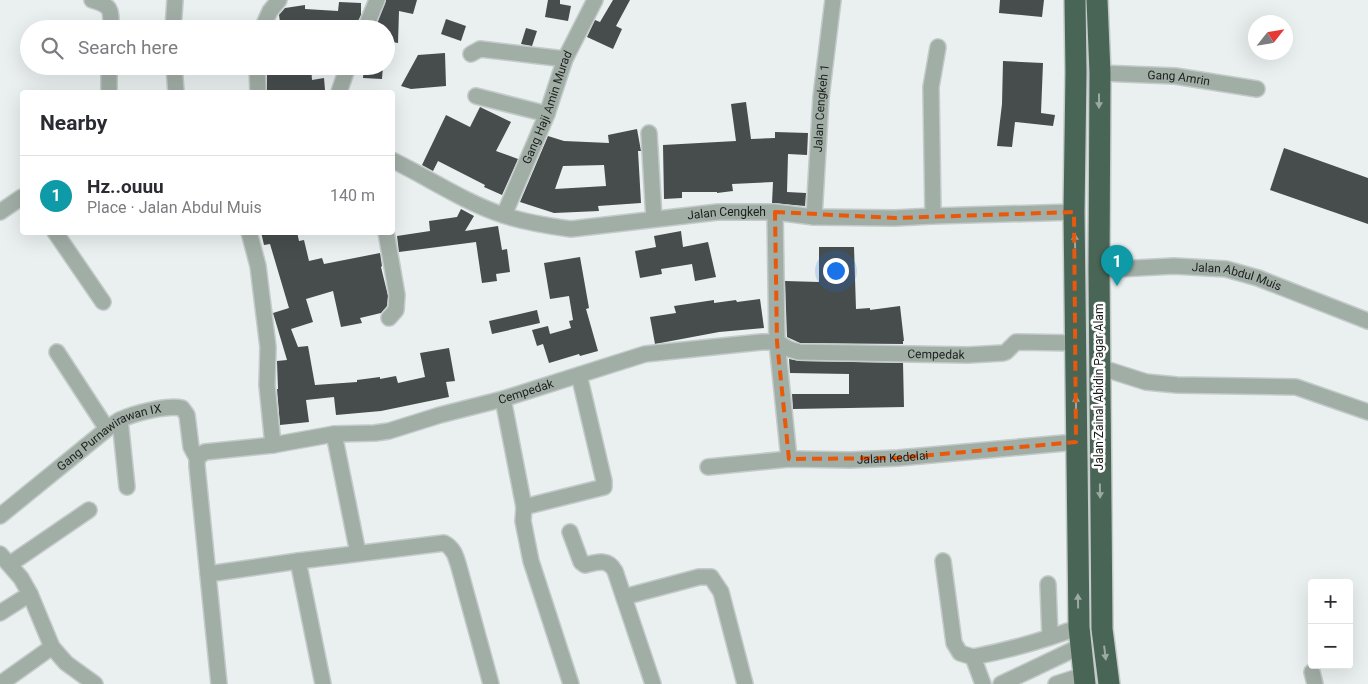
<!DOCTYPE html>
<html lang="en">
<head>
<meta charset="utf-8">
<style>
	body { margin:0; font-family:Roboto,sans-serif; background:#f7f7f7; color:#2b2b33 }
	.controls { position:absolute; right:15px; bottom:15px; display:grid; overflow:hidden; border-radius:5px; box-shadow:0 5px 20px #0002 }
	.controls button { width:45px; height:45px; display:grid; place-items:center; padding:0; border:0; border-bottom:1px solid #e1e1e2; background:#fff; color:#2b2b33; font:25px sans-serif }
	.compass { position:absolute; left:1248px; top:15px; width:45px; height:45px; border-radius:50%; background:#fff; box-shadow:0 5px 20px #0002; rotate:59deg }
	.you { position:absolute; left:835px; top:270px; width:18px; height:18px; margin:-12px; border:4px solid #fff; border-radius:50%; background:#1a73e8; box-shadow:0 0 0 8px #1a73e833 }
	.badge { display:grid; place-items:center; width:32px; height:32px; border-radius:50%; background:#c1428d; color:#fff; font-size:16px; font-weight:700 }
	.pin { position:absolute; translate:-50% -41px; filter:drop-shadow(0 1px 2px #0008) }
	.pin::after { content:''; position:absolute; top:26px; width:18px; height:15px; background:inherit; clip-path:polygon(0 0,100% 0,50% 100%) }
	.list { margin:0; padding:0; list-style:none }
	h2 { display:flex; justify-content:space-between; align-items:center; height:65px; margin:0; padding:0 20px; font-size:21px }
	h2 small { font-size:16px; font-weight:400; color:#7c7c81 }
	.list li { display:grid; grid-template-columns:32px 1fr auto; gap:15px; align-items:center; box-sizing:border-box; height:80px; padding:0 20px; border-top:1px solid #e1e1e2 }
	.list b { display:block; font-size:19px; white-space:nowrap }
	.list p { margin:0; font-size:16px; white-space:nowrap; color:#7c7c81 }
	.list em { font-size:16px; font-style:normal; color:#7c7c81 }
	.icon { flex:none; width:28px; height:28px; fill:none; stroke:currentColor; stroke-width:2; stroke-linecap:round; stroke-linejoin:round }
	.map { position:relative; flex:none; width:1368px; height:684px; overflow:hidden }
	.search { position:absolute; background:#fff; box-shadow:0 5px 20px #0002; left:20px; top:20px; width:375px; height:55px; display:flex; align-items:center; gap:12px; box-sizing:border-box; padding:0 18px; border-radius:28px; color:#7c7c81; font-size:19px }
	.panel { position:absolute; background:#fff; box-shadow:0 5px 20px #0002; left:20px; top:90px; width:375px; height:145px; border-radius:5px }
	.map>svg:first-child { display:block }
	.building { fill:#474c4d; fill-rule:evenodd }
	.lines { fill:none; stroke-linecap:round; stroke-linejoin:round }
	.minor-casing { stroke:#c4caca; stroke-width:18 }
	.highway-casing { stroke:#c4caca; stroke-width:24 }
	.minor { stroke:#a1aea6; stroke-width:15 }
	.highway { stroke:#496556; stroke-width:21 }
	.oneway { fill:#9baaa2 }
	.marked { fill:none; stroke:#e8590c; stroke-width:4; stroke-dasharray:10 6; stroke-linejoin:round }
	.labels { text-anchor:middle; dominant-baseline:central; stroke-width:5; stroke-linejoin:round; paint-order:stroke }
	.street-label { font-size:12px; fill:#1d1f1f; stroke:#fff }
</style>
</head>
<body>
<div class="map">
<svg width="1368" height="684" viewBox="0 0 1368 684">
	<rect width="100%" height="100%" fill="#e9f0ef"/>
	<!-- building -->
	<g class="building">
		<polygon points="386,0 417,0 413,14 399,11 398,43 386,41 386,29 375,29"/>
		<polygon points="548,0 560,0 560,4 571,6 568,21 545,17"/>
		<polygon points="613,0 630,0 616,26 622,29 613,49 587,37 595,20 600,22"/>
		<polygon points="1000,0 1044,0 1042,17 999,13"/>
		<polygon points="339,2 361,3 361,15 358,21 341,20 340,27 307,25 308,29 281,29 279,15 285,8 305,5 305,9 338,11"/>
		<polygon points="446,19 466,26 461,41 441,34"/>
		<polygon points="526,28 537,31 532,46 521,44"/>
		<polygon points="445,53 446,86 411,89 401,86 418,55"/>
		<polygon points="1003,61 1043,63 1041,113 1055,115 1053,126 1015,122 1012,147 997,146 1002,104"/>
		<polygon points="269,66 311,66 312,80 324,78 325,90 310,92 267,92 267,73 270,72"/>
		<polygon points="364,66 383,66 382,79 363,78"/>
		<polygon points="746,102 751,139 775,138 775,132 808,133 807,155 788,154 787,192 806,193 805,206 772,203 773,182 732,184 733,191 717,193 717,192 682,192 682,198 664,199 663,145 736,141 731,104"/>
		<polygon points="480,107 511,122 496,151 518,159 502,195 484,187 485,185 438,161 433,171 422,165 446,115 470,127"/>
		<path d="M637,129L641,151H638L641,203L598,206L599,211L554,213L520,202L548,136L564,141L609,143L608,135ZM604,165L606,186L555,189L563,166Z"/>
		<polygon points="1284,148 1368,178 1368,224 1270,190"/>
		<polygon points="461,209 474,216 465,231 498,226 502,250 507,249 510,272 496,274 497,281 482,283 476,242 399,252 397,236 430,231 429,221 457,217"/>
		<polygon points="681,231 683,247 708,242 716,277 695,281 692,264 661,269 662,274 640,278 635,251 656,247 654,236"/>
		<polygon points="261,232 297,232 299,241 304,240 309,261 322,258 324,264 380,253 382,266 381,267 388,296 387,306 381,313 360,318 362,323 341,327 333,291 306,299 313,322 291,329 298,347 308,346 315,385 357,382 357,380 380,377 380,379 396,376 398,383 425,377 420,353 449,348 455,381 446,382 449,397 381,411 336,415 334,397 306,400 309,422 280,425 277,389 278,389 277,361 287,360 273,313 289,308 270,244 264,245"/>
		<polygon points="819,247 854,247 856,309 870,308 870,310 900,306 904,341 903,341 903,344 800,343 787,337 785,281 819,282"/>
		<polygon points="580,257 589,308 586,309 598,351 580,356 579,354 549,363 543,344 537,346 532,330 548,326 550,334 571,328 569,321 573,320 569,296 550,299 544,263"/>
		<polygon points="760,299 764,328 719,332 655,344 650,317 676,313 674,306 714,300 714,303 736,300 737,302"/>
		<polygon points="537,310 540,323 492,334 489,321"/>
		<polygon points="789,359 799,361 903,363 904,407 793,409 792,394 849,394 849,374 790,373"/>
	</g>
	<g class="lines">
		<!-- minor casing -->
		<g class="minor-casing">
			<g id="minor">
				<path d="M92,0C112,6 111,9 111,29"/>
				<polyline points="173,29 175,0"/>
				<polyline points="262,29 270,11 279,0"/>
				<polyline points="365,29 377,0"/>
				<polyline points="471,54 480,49 565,59"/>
				<polyline points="174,66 176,92"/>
				<polyline points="257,66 258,92"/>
				<path id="s1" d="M1100,73L1175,76L1257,89"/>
				<polyline points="109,92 109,66"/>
				<polyline points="339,92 348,66"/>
				<polyline points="476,96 547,114"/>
				<polyline points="649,133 654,219"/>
				<path id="s2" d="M392,160C429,178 464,202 503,215C524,222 549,226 571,229L718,212H775L814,217L895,218L933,216L1074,212"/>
				<polyline points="0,212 22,197"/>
				<polyline points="775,212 777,342 789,459"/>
				<path id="s3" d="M504,215L547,114L565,59L595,0"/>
				<polyline points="933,216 931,87 938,47"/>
				<path id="s4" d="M814,217L821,97L833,0"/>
				<polyline points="55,232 103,302"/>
				<polyline points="249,232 258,266 268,347 267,385 273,445"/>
				<polyline points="386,232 397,295 396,310 389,318"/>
				<path id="s5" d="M1099,270L1174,266L1226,269L1258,278L1368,321"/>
				<polyline points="57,352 107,429"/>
				<polyline points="1099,367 1146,382 1177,385 1296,387 1368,412"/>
				<polyline points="503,399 524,507 523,521 531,561 571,684"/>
				<polyline points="120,420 127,487"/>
				<polyline points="334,434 358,553"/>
				<path id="s6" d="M708,467L789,459L850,460L898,458L1076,442"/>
				<polyline points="524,507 604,487 604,481 579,375"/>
				<path id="s7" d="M0,516L107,429C111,426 116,422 120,420C134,413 167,405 182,408L187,415L191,447L197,458"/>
				<path d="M570,532L581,562L585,565C597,562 608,558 615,571L653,684"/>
				<polyline points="0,554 21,578 30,594 52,647 66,663 95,684"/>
				<polyline points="298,561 323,684"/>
				<polyline points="943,561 954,643 960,653 973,657"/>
				<polyline points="10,564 89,510"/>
				<path d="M208,574L298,561L444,543C454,548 456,557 459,567L491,684"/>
				<polyline points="1048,584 1050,637"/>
				<polyline points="624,597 699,577 711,577 721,592 745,684"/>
				<polyline points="0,613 30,594"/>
				<polyline points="1312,672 1315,684"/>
				<polyline points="0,684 52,647"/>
				<path id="s8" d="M219,684L197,466V458L205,452L273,445L334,434L375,433L389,431L440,415L503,399L645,354L761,342H777L789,349L799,352L968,355L1003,353L1006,352L1016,342L1076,343"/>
				<path d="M983,684L973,657C1009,650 1045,640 1079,627"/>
				<polyline points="1001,684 1081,646"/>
				<polyline points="1056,684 1084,675"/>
			</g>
		</g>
		<!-- highway casing -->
		<g class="highway-casing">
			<g id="highway">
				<polyline points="1075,0 1076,72 1074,212 1079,627 1085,684"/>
				<polyline points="1097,0 1100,73 1099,270 1102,629 1109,684"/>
			</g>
		</g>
		<!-- minor -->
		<use href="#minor" class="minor"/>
		<!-- highway -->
		<use href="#highway" class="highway"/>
	</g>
	<!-- one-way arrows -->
	<defs><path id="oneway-solid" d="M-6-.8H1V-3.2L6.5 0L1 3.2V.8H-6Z" transform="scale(1.25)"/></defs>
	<g class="oneway">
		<use href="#oneway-solid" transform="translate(1099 101) rotate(90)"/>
		<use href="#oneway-solid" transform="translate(1075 241) rotate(-91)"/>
		<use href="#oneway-solid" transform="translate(1076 403) rotate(-90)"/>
		<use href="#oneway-solid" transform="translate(1100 491) rotate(89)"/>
		<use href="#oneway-solid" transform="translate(1078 601) rotate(-91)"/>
		<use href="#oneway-solid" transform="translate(1105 653) rotate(83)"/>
	</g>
	<!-- marked area -->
	<path class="marked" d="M775,212L895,218L1074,212L1076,442L898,458L789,459L777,342Z"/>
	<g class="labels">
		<!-- street labels -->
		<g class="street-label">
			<text stroke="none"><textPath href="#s1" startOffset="79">Gang Amrin</textPath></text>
			<text stroke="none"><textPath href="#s3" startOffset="116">Gang Haji Amin Murad</textPath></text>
			<text stroke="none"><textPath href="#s4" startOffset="109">Jalan Cengkeh 1</textPath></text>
			<text stroke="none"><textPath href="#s2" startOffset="350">Jalan Cengkeh</textPath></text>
			<text stroke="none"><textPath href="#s5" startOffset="139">Jalan Abdul Muis</textPath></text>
			<text stroke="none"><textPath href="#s8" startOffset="984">Cempedak</textPath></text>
			<text transform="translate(1099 387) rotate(-90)">Jalan Zainal Abidin Pagar Alam</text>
			<text stroke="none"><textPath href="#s8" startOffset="565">Cempedak</textPath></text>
			<text stroke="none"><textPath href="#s7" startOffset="136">Gang Purnawirawan IX</textPath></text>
			<text stroke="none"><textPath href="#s6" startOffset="185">Jalan Kedelai</textPath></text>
		</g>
	</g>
</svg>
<div class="controls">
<button>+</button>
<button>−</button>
</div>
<svg class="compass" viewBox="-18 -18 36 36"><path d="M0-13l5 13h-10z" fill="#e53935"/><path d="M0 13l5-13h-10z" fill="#7c7c81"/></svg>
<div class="you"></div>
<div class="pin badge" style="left:1117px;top:286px;background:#0f9aa8">1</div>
<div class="search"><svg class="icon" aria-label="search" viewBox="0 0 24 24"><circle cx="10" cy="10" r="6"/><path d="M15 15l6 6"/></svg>Search here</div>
<section class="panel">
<h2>Nearby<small></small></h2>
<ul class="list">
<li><span class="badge" style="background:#0f9aa8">1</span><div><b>Hz..ouuu</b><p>Place · Jalan Abdul Muis</p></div><em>140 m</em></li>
</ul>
</section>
</div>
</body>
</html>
